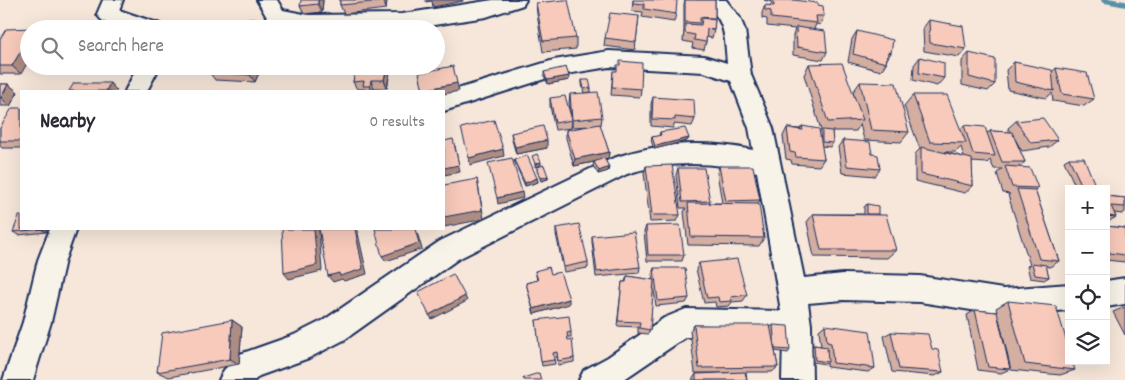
<!DOCTYPE html>
<html lang="en">
<head>
<meta charset="utf-8">
<style>
	body { margin:0; font-family:Dekko,sans-serif; background:#f7f7f7; color:#2b2b33 }
	.controls { position:absolute; right:15px; bottom:15px; display:grid; overflow:hidden; border-radius:0px; box-shadow:0 5px 20px #0002 }
	.controls button { width:45px; height:45px; display:grid; place-items:center; padding:0; border:0; border-bottom:1px solid #e1e1e2; background:#fff; color:#2b2b33; font:25px sans-serif }
	.list { margin:0; padding:0; list-style:none }
	h2 { display:flex; justify-content:space-between; align-items:center; height:65px; margin:0; padding:0 20px; font-size:21px }
	h2 small { font-size:16px; font-weight:400; color:#7c7c81 }
	.icon { flex:none; width:28px; height:28px; fill:none; stroke:currentColor; stroke-width:2; stroke-linecap:round; stroke-linejoin:round }
	.map { position:relative; flex:none; width:1125px; height:380px; overflow:hidden }
	.search { position:absolute; background:#fff; box-shadow:0 5px 20px #0002; left:20px; top:20px; width:425px; height:55px; display:flex; align-items:center; gap:12px; box-sizing:border-box; padding:0 18px; border-radius:28px; color:#7c7c81; font-size:19px }
	.panel { position:absolute; background:#fff; box-shadow:0 5px 20px #0002; left:20px; top:90px; width:425px; height:140px; border-radius:0px }
	.map>svg:first-child { display:block }
	.lines { fill:none; stroke-linecap:round; stroke-linejoin:round }
	.stream { stroke:#5991a8; stroke-width:5.5 }
	.minor-casing { stroke:#1b2f5e; stroke-width:4 }
	.minor { fill:#f7f3e8; fill-rule:evenodd }
	.wall { fill:#d4aea1; stroke:#1b2f5e; fill-rule:evenodd }
	.shaded-wall { fill:#ad8d83; stroke:#1b2f5e }
	.building { fill:#f7cabb; stroke:#1b2f5e }
</style>
</head>
<body>
<div class="map">
<svg width="1125" height="380" viewBox="0 0 1125 380">
	<rect width="100%" height="100%" fill="#f7e7da"/>
	<filter id="ink" filterUnits="userSpaceOnUse"><feTurbulence type="fractalNoise" baseFrequency=".02" numOctaves="2"/><feDisplacementMap in="SourceGraphic" scale="10" xChannelSelector="R" yChannelSelector="G"/><feConvolveMatrix kernelMatrix="1 2 1 2 8 2 1 2 1" color-interpolation-filters="sRGB"/></filter>
	<g filter="url(#ink)">
		<g class="lines">
			<!-- stream -->
			<polyline class="stream" points="1104,0 1125,4"/>
			<!-- minor casing -->
			<g class="minor-casing">
				<g id="minor">
					<path d="M103,0H123L119,10L160,24L163,29C145,29 107,33 97,14Z"/>
					<polygon points="257,0 277,0 283,10 309,15 402,14 493,0 526,0 523,5 486,17 408,29 300,29 269,21"/>
					<path d="M698,0H726L740,18L745,30L751,75L773,128L804,278L843,274L920,276L1003,289L1069,284V310L1003,315L920,302L843,300L808,303L811,325L812,380H782L783,339L686,337L623,380H579L584,370L608,357L664,318L686,309L781,311L757,172C714,162 670,160 627,174L458,259L344,340L309,358L259,376L255,380H219L224,370L240,354L294,335L324,320L440,241L611,159C658,142 704,140 753,150L749,128L731,81L704,72L609,67L554,76L444,111V93L554,60L609,51L704,56L727,63C725,40 726,14 701,5Z"/>
					<polygon points="138,66 160,66 147,91 125,91"/>
					<polygon points="50,229 76,229 65,260 51,322 33,380 3,380 23,322 38,260"/>
					<polygon points="1125,278 1125,304 1106,307 1106,281"/>
				</g>
			</g>
			<!-- minor -->
			<use href="#minor" class="minor"/>
		</g>
		<!-- wall -->
		<g class="wall">
			<polygon points="323,0 322,12 304,14 300,6"/>
			<polygon points="340,0 387,0 386,9 344,14 340,5"/>
			<polygon points="633,0 676,14 674,22 642,17 643,12 632,11"/>
			<polygon points="685,0 715,0 715,18 714,30 712,38 706,37 706,42 704,50 692,48 693,43 683,41 684,30 684,4"/>
			<polygon points="764,0 794,0 818,5 824,16 820,25 816,24 814,29 827,52 823,60 793,55 793,36 795,29 767,26 767,19 762,18 762,13 765,5 770,6 772,2"/>
			<polygon points="536,3 576,38 576,49 543,52 537,14"/>
			<polygon points="639,16 635,50 604,46 605,38"/>
			<polygon points="929,20 966,49 959,57 924,51 923,28"/>
			<polygon points="857,31 891,53 887,59 886,63 881,71 848,62 852,39"/>
			<polygon points="0,39 21,74 0,74"/>
			<polygon points="969,53 995,84 988,91 962,85 962,61"/>
			<polygon points="920,57 944,78 937,86 913,80 914,65"/>
			<polygon points="1014,62 1052,72 1056,68 1094,99 1084,106 1053,101 1052,93 1046,98 1008,90 1006,70"/>
			<polygon points="809,64 854,96 853,92 860,82 909,132 901,142 864,140 860,124 856,131 832,131 833,143 830,147 821,146 824,159 819,166 792,164 791,160 786,159 783,136 787,128 800,129 802,126 819,133 821,130 804,75"/>
			<polygon points="208,66 262,66 255,82 215,80 209,72 211,70"/>
			<polygon points="356,66 391,66 387,88 374,88 374,91 366,91 365,89 357,89 353,82"/>
			<polygon points="613,71 641,89 640,97 611,95"/>
			<polygon points="544,72 569,80 548,84 544,76"/>
			<polygon points="582,80 591,88 591,92 584,93 582,84"/>
			<polygon points="0,84 8,84 18,92 10,106 0,106"/>
			<polygon points="570,94 602,117 601,125 600,125 609,152 608,159 605,160 609,167 608,171 598,174 593,166 594,162 574,166 566,138 566,130 591,126 572,127 572,121 571,128 555,130 550,106 550,98 571,120 569,102"/>
			<path d="M913,95L961,129L964,125L988,133L990,131L1010,132L1008,128L1016,121L1058,140L1049,147L1022,151L1015,139L1025,162L1019,167L1038,188L1035,190L1059,261L1050,267L1046,266L1049,277L1044,280L1030,278L1027,266L1030,265L1008,195L1010,194L1003,193L997,173L1002,169H994L990,160L987,163L972,162L973,186L965,193L915,181V154L920,149L904,106ZM961,147L964,157L945,152H956Z"/>
			<polygon points="653,97 695,119 692,126 674,124 673,128 651,126 651,104"/>
			<polygon points="21,108 21,148 2,148 0,146 0,128"/>
			<polygon points="660,132 689,138 687,141 654,149 651,140 652,137 659,136"/>
			<polygon points="511,133 547,148 516,154 512,140"/>
			<polygon points="843,140 872,154 880,169 875,176 842,173 838,147"/>
			<polygon points="1069,158 1095,185 1090,189 1076,188 1064,161"/>
			<polygon points="514,160 537,178 538,182 525,186 515,163"/>
			<polygon points="646,166 680,215 677,221 650,222 644,173"/>
			<polygon points="719,166 760,200 758,204 764,238 759,246 688,245 684,212 686,208 680,208 676,175 678,168 710,201 709,203 722,203 717,173"/>
			<polygon points="537,167 548,176 548,179 541,181 537,171"/>
			<polygon points="1106,196 1125,198 1125,212 1122,214 1114,213 1116,217 1106,223"/>
			<polygon points="867,204 878,214 896,250 887,258 814,257 807,222 813,214 864,214 864,207"/>
			<polygon points="646,226 684,255 682,261 647,261 644,232"/>
			<polygon points="1106,226 1125,228 1125,262 1106,260"/>
			<polygon points="556,228 588,262 588,268 564,272 556,234"/>
			<polygon points="21,229 47,229 46,232 19,235 13,232"/>
			<polygon points="592,236 640,267 639,273 596,277 592,242"/>
			<polygon points="699,263 747,295 743,301 732,302 729,306 716,307 715,302 704,303 696,269"/>
			<polygon points="654,268 689,298 686,303 656,306 653,284 650,330 648,334 638,333 638,327 617,326 622,282 625,282 627,276 653,280 652,274"/>
			<polygon points="535,271 569,304 534,314 526,283 537,280"/>
			<polygon points="1008,301 1075,370 1060,375 1011,370 999,319 1010,369 1001,373 978,370 967,315 975,310 997,312 996,308"/>
			<polygon points="1125,307 1125,335 1113,312"/>
			<polygon points="232,320 242,327 239,364 169,377 157,372"/>
			<polygon points="536,320 571,332 571,337 567,337 574,358 574,362 558,365 557,357 554,357 555,364 542,366"/>
			<polygon points="694,325 771,327 773,325 790,350 788,353 775,351 778,367 772,372 746,372 747,380 692,380 696,374 732,373 695,373 690,331"/>
			<polygon points="825,325 875,368 868,372 827,367 827,363 825,364 813,362 812,347 814,345 821,346 819,330"/>
			<polygon points="891,332 932,349 943,372 935,376 892,372 884,336"/>
		</g>
		<!-- shaded-wall -->
		<g class="shaded-wall">
			<polygon points="318,0 323,0 322,12 318,4"/>
			<polygon points="384,0 387,0 386,9 384,1"/>
			<polygon points="426,0 463,0 463,1 433,7 432,1 426,2"/>
			<polygon points="261,19 264,25 265,21 270,29 263,29 260,21"/>
			<polygon points="29,37 29,60 21,74 12,66"/>
			<polygon points="253,66 262,66 255,82 250,75"/>
			<polygon points="387,66 391,66 387,88 384,80"/>
			<polygon points="569,76 569,80 548,84 547,80"/>
			<polygon points="371,80 374,88 374,91 372,91 370,86"/>
			<polygon points="110,83 117,91 106,91"/>
			<polygon points="457,83 459,91 444,94 444,91 423,91 423,90"/>
			<polygon points="8,84 18,92 10,106 1,98"/>
			<polygon points="689,138 687,141 654,149 655,146"/>
			<polygon points="547,140 547,148 516,154 515,147"/>
			<polygon points="455,146 460,172 444,175 444,168"/>
			<polygon points="503,149 504,156 470,165 469,158"/>
			<polygon points="609,152 608,159 574,166 575,159"/>
			<polygon points="541,162 541,165 535,167 535,164"/>
			<polygon points="609,167 608,171 598,174 599,171"/>
			<polygon points="548,176 548,179 541,181 541,178"/>
			<polygon points="537,178 538,182 525,186 525,183"/>
			<polygon points="477,179 484,219 444,227 444,217"/>
			<polygon points="522,192 523,198 498,204 497,198"/>
			<polygon points="41,229 47,229 46,232"/>
			<polygon points="314,229 319,229 322,271 289,279 284,273"/>
			<polygon points="355,229 357,229 367,274 344,281 342,279 333,282 328,276"/>
			<polygon points="415,229 416,229 422,249 386,261 382,256"/>
			<polygon points="465,296 467,301 432,319 429,315"/>
			<polygon points="569,299 569,304 534,314 533,309"/>
			<polygon points="232,320 242,327 239,364 230,359"/>
		</g>
		<!-- building -->
		<g class="building">
			<polygon points="301,0 318,0 318,4 300,6"/>
			<polygon points="340,0 384,0 384,1 340,5"/>
			<polygon points="563,0 568,0 576,38 543,41 536,3"/>
			<polygon points="633,0 677,0 676,14 644,9 644,4 633,3"/>
			<polygon points="685,0 715,0 715,18 700,17 700,23 685,22"/>
			<polygon points="773,0 794,0 818,3 818,5 823,6 824,16 816,16 817,23 771,18 771,11 765,10 765,5 774,6"/>
			<polygon points="610,13 639,16 636,42 605,38"/>
			<polygon points="702,18 715,20 714,30 707,29 706,42 694,40 695,35 685,33 685,24 701,25"/>
			<polygon points="243,19 261,19 260,21 265,21 263,29 235,29 237,22 242,22"/>
			<polygon points="929,20 963,26 966,49 930,43"/>
			<polygon points="796,27 825,31 827,52 797,47"/>
			<polygon points="34,28 29,29 29,37 12,66 0,66 0,39 6,29"/>
			<polygon points="857,31 893,40 891,53 888,52 886,63 853,54"/>
			<polygon points="969,53 995,59 995,84 969,77"/>
			<polygon points="920,57 944,63 944,78 919,73"/>
			<polygon points="620,61 642,63 641,89 612,87 613,71 617,71 617,65 620,65"/>
			<polygon points="1014,62 1052,70 1054,91 1015,82"/>
			<polygon points="842,63 863,120 828,122 809,64"/>
			<polygon points="209,66 253,66 250,75 209,72 212,67"/>
			<polygon points="356,66 387,66 384,80 371,80 370,86 363,86 364,81 353,82"/>
			<polygon points="453,66 457,83 423,90 419,73"/>
			<polygon points="566,67 569,76 547,80 544,72"/>
			<polygon points="1056,68 1087,73 1094,99 1062,94"/>
			<polygon points="582,80 589,80 591,88 584,89"/>
			<polygon points="860,82 896,83 909,132 871,130"/>
			<polygon points="74,83 110,83 106,91 69,91"/>
			<polygon points="0,84 8,84 1,98 0,98"/>
			<polygon points="598,92 602,117 572,120 570,94"/>
			<polygon points="913,95 947,95 966,143 930,142"/>
			<polygon points="565,96 572,120 555,123 550,98"/>
			<polygon points="653,97 694,100 695,119 675,117 675,120 652,119"/>
			<polygon points="12,108 21,108 21,141 0,141 0,128"/>
			<polygon points="1043,118 1058,140 1031,143 1016,121"/>
			<polygon points="494,120 503,149 469,158 461,128"/>
			<polygon points="600,124 609,152 575,159 566,130"/>
			<polygon points="964,125 985,127 995,156 973,154"/>
			<polygon points="543,126 547,140 515,147 511,133"/>
			<polygon points="802,126 819,129 824,159 796,157 795,153 790,152 787,128 803,130"/>
			<polygon points="685,128 689,138 655,146 652,137 661,135 660,132"/>
			<polygon points="822,130 832,131 833,143 822,142"/>
			<polygon points="990,131 1012,132 1025,162 1002,162"/>
			<polygon points="453,139 459,165 444,168 444,141"/>
			<polygon points="843,140 870,142 872,154 878,155 880,169 847,166"/>
			<polygon points="921,147 972,159 973,186 921,174"/>
			<polygon points="537,154 541,162 535,164 532,156"/>
			<polygon points="527,155 537,178 525,183 514,160"/>
			<polygon points="512,158 522,192 497,198 488,163"/>
			<polygon points="604,158 609,167 599,171 594,162"/>
			<polygon points="1069,158 1084,158 1095,185 1081,184"/>
			<polygon points="544,165 548,176 541,178 537,167"/>
			<polygon points="672,165 680,215 652,215 646,166"/>
			<polygon points="719,166 753,166 760,200 726,201"/>
			<polygon points="1005,166 1030,168 1038,188 1012,187"/>
			<polygon points="678,168 704,168 710,201 682,202"/>
			<polygon points="477,179 482,210 444,217 444,185"/>
			<polygon points="1017,189 1035,190 1059,261 1039,259"/>
			<polygon points="1106,196 1125,198 1125,207 1111,206 1116,217 1106,216"/>
			<polygon points="688,203 759,204 764,238 691,237"/>
			<polygon points="867,204 878,206 878,214 867,214"/>
			<polygon points="813,214 886,215 896,250 821,250"/>
			<polygon points="19,216 21,216 21,229 41,229 13,232"/>
			<polygon points="579,224 588,262 564,267 556,228"/>
			<polygon points="680,225 684,255 648,255 646,226"/>
			<polygon points="1106,226 1125,228 1125,255 1110,253 1106,243"/>
			<polygon points="282,229 314,229 317,265 284,273"/>
			<polygon points="319,229 355,229 363,269 340,276 339,273 328,276"/>
			<polygon points="375,229 415,229 419,243 382,256"/>
			<polygon points="634,232 640,267 597,272 592,236"/>
			<polygon points="737,259 747,295 731,297 732,301 719,302 718,297 707,298 699,263"/>
			<polygon points="1032,263 1046,265 1049,277 1035,275"/>
			<polygon points="549,267 551,274 560,272 569,299 533,309 526,283 538,280 535,271"/>
			<polygon points="654,268 685,268 689,298 658,301"/>
			<polygon points="453,274 465,296 429,315 418,292"/>
			<polygon points="627,276 654,280 650,330 639,328 640,322 618,321 622,282 626,282"/>
			<polygon points="1008,301 1056,306 1069,349 1069,361 1072,361 1075,370 1025,364"/>
			<polygon points="975,310 997,312 1010,369 988,367"/>
			<polygon points="569,316 571,332 567,333 568,340 572,339 574,358 558,361 557,352 553,353 554,360 541,362 536,320"/>
			<polygon points="232,320 230,359 157,372 162,333"/>
			<polygon points="694,325 770,325 778,367 699,368"/>
			<polygon points="773,325 788,326 790,350 775,349"/>
			<polygon points="825,325 870,331 875,368 833,363 831,343 827,342"/>
			<polygon points="891,332 928,334 932,349 938,350 943,372 899,369"/>
			<polygon points="814,345 827,347 828,362 815,360"/>
			<polygon points="745,372 747,380 696,380 696,374"/>
			<polygon points="539,373 541,380 524,380 523,378"/>
		</g>
	</g>
</svg>
<div class="controls">
<button>+</button>
<button>−</button>
<button><svg class="icon" aria-label="locate" viewBox="0 0 24 24"><circle cx="12" cy="12" r="6"/><path d="M12 2v4M12 18v4M2 12h4M18 12h4"/></svg></button>
<button><svg class="icon" aria-label="layers" viewBox="0 0 24 24"><path d="M12 4l9 5-9 5-9-5zM3 14l9 5 9-5"/></svg></button>
</div>
<div class="search"><svg class="icon" aria-label="search" viewBox="0 0 24 24"><circle cx="10" cy="10" r="6"/><path d="M15 15l6 6"/></svg>Search here</div>
<section class="panel">
<h2>Nearby<small>0 results</small></h2>
<ul class="list">
</ul>
</section>
</div>
</body>
</html>
